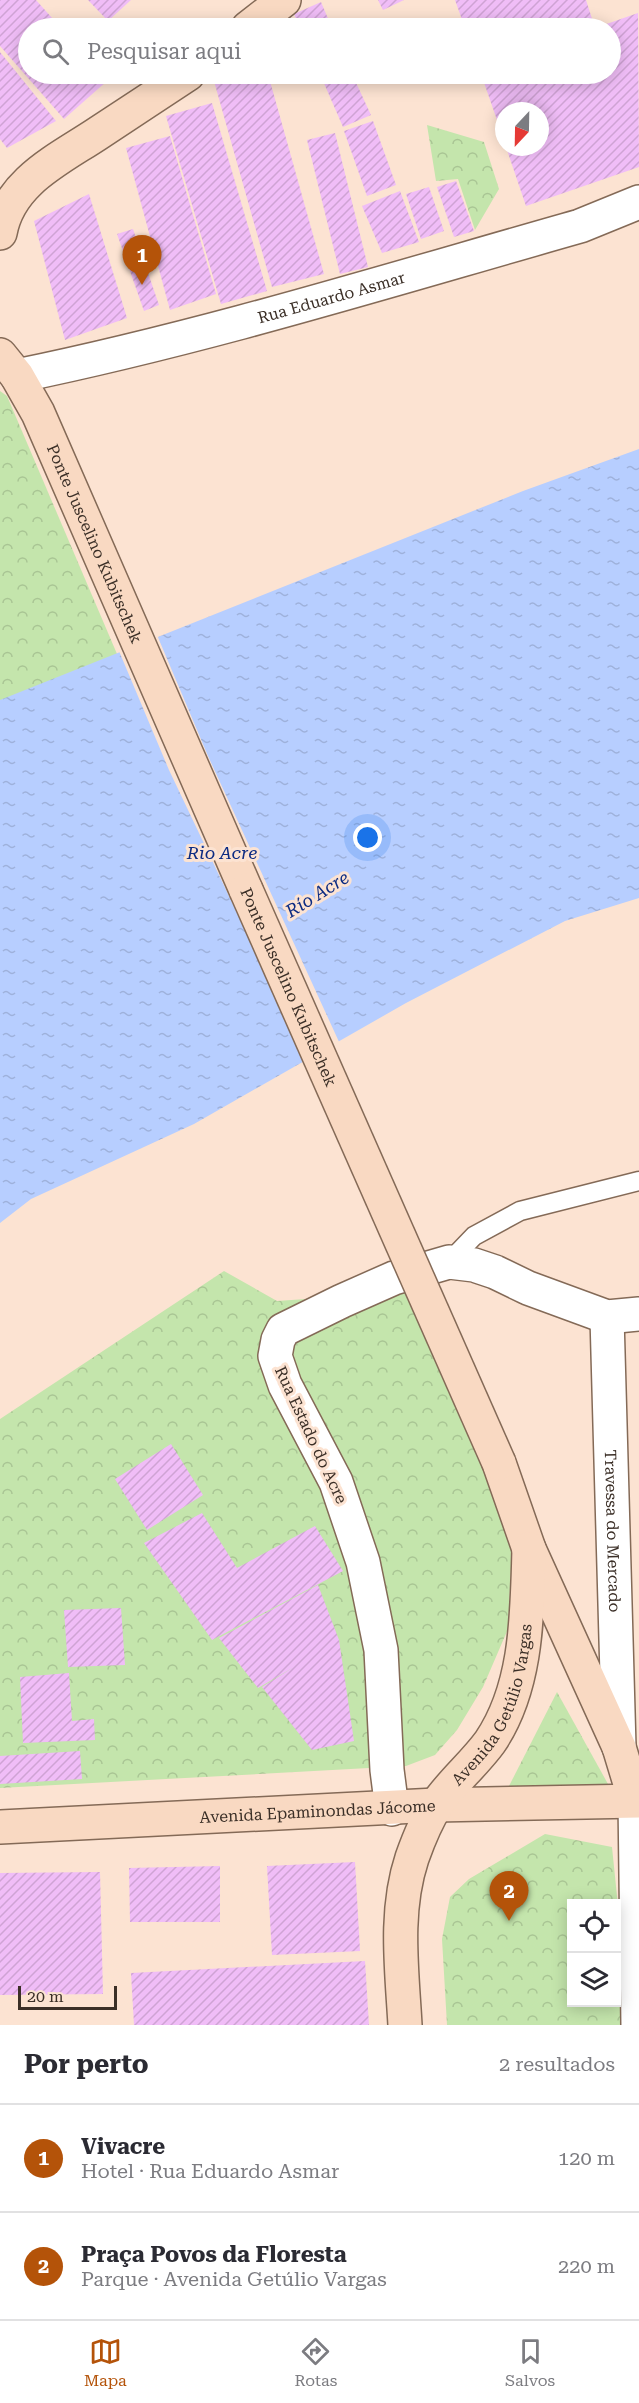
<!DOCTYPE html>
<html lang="pt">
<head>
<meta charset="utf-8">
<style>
	body { margin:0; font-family:"Roboto Serif",serif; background:#f2f2f3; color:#2b2b33 }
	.controls { position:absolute; right:18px; bottom:18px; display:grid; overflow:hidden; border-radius:0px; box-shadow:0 3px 15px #0003 }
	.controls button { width:54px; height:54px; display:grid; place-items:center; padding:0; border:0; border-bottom:2px solid #e1e1e2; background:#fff; color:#2b2b33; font:30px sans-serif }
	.compass { position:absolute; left:495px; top:102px; width:54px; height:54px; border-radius:50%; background:#fff; box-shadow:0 3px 15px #0003; rotate:202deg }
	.scale { position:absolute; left:18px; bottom:15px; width:99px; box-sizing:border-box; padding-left:6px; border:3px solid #3b2f27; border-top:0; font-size:16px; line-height:21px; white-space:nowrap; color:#3b2f27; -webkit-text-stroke:4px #fce3d2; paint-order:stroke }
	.you { position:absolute; left:368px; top:838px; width:21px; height:21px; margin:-15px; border:4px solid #fff; border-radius:50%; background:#1a73e8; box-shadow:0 0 0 9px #1a73e833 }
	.badge { display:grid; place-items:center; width:39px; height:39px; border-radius:50%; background:#b45309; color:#fff; font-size:20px; font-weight:700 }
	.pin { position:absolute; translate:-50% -50px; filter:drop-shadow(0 2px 3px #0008) }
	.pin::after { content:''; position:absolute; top:32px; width:21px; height:18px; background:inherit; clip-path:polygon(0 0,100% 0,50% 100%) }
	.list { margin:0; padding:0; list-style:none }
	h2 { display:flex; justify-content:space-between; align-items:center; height:78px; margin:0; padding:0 24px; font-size:26px }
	h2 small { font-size:20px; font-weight:400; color:#7c7c81 }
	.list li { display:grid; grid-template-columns:39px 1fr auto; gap:18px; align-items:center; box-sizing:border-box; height:108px; padding:0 24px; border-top:2px solid #e1e1e2 }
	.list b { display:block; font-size:22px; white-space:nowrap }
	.list p { margin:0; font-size:20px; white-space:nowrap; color:#7c7c81 }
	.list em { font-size:20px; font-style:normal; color:#7c7c81 }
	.icon { flex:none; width:33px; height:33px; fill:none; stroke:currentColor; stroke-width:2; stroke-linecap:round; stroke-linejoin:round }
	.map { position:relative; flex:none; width:639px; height:2025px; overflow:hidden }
	.search { position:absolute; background:#fff; box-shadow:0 3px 15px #0003; left:18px; right:18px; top:18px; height:66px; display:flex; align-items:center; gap:15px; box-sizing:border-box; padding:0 21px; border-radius:33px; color:#7c7c81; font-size:22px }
	.sheet { height:294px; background:#fff }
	nav { display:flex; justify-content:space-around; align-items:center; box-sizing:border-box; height:84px; border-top:2px solid #e1e1e2; background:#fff; font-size:16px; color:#7c7c81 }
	nav a { display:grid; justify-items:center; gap:3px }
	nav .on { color:#b45309 }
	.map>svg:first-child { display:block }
	.forest { fill:url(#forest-crowns); fill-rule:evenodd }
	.water { fill:url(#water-ripples) }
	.pier { fill:#fce3d2 }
	.building { fill:url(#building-hatch) }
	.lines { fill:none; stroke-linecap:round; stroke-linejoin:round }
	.service-casing { stroke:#846a57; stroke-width:21 }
	.minor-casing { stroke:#846a57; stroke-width:36 }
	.tertiary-casing { stroke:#846a57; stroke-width:36 }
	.secondary-casing { stroke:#846a57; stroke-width:36 }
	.service { stroke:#fff; stroke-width:18 }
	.minor { stroke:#fff; stroke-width:33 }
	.tertiary { stroke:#fff; stroke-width:33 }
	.secondary { stroke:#f9d9c2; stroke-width:33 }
	.secondary-bridge-casing { stroke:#846a57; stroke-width:36; stroke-linecap:butt }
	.secondary-bridge { stroke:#f9d9c2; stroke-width:33 }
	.labels { text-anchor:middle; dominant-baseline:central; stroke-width:6; stroke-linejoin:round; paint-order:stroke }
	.street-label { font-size:16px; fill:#3b2f27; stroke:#fce3d2 }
	.water-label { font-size:18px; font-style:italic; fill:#0c2b82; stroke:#fce3d2 }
</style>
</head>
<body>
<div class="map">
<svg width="639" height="2025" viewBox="0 0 639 2025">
	<defs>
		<pattern id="forest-crowns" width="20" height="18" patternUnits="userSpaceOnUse" patternTransform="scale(1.5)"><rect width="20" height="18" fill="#c4e5ac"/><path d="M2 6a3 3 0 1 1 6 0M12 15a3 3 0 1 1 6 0" fill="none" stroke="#a9c594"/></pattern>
		<pattern id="water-ripples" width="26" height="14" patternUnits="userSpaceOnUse" patternTransform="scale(1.5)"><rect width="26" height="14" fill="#b7ceff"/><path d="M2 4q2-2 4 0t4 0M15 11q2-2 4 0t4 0" fill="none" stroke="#9eb1db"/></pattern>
		<pattern id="building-hatch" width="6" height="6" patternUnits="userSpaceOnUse" patternTransform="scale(1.5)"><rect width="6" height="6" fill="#f0bdf7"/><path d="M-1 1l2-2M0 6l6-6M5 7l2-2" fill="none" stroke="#cfa3d4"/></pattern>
	</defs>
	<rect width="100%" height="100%" fill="#fce3d2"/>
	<!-- forest -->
	<g class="forest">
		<polygon points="427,125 484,142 499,189 475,230 458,179 436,181"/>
		<polygon points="0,391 7,396 126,675 0,701"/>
		<polygon points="224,1271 277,1301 407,1292 485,1466 512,1548 508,1629 483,1687 457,1730 435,1755 406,1766 0,1788 0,1419"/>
		<polygon points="557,1692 608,1784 508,1788"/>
		<path d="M545,1834L612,1847L623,1955L626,2025H447L442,1939L450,1897L469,1879ZM572,1904H616V2002H572Z"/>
	</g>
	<!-- water -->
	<polygon class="water" points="639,449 639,898 565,921 406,1003 194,1124 31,1199 0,1223 0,700 523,491"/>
	<!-- pier -->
	<polygon class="pier" points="157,635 208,756 340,1044 308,1062 169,770 119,651"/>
	<!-- building -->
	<g class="building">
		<polygon points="0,0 36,0 61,28 28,28 28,74 100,74 107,81 64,119 0,46"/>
		<polygon points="88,0 131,0 108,21"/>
		<polygon points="378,0 404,0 383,10"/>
		<polygon points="455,0 586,0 595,28 638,13 639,167 526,206 506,147 540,147 540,111 504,111 504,140 481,74 610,74 610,28 465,28"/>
		<polygon points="321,2 332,28 300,28 294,14"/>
		<polygon points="0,52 56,121 7,148 0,139"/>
		<polygon points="212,74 268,74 324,274 272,287"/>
		<polygon points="320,74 352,74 371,115 343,127"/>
		<polygon points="212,103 267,291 221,304 166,116"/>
		<polygon points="373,121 396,185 367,196 344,131"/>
		<polygon points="335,133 368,267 340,274 307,140"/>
		<polygon points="170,136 216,294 170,310 126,148"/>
		<polygon points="456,181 474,231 454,237 437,187"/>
		<polygon points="429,187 444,231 421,239 406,194"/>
		<polygon points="400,191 419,242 382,253 362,206"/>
		<polygon points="89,194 127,318 65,340 34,221"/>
		<polygon points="133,229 159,305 144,311 117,234"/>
		<polygon points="171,1444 203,1495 147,1530 115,1479"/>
		<polygon points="202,1513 237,1568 315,1526 343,1571 212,1640 144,1543"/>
		<polygon points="318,1585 339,1640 354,1741 312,1750 262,1687 294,1667 258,1688 219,1638"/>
		<polygon points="121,1608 125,1665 68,1667 64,1610"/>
		<polygon points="69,1673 72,1721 94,1719 95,1740 23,1743 20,1677"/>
		<polygon points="80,1751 82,1779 0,1784 0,1756"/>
		<polygon points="355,1862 360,1951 272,1955 267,1866"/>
		<polygon points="220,1866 220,1922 130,1922 129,1868"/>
		<polygon points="100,1872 103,1994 0,1995 0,1873"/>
		<polygon points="365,1961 369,2025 134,2025 131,1973"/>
	</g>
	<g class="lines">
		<!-- service casing -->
		<g class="service-casing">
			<polyline id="service" points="449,1262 474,1236 520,1211 639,1181"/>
		</g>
		<!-- minor casing -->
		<g class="minor-casing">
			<g id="minor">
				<path id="s1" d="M607,1317L619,1747"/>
				<polyline points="635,1800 638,2025"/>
				<polyline points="392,1809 387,1770 381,1650 363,1562 336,1482 285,1385 275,1356 278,1340 283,1330 342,1301 394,1278 449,1262 474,1265 495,1272 528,1288 607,1317 639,1314"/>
			</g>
		</g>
		<!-- tertiary casing -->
		<g class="tertiary-casing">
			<g id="tertiary">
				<path id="s2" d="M17,376C207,337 393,279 580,226L639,202"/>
			</g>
		</g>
		<!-- secondary casing -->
		<g class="secondary-casing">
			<g id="secondary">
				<polyline points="248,28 284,0"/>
				<path d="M0,233C9,181 60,159 100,132C129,113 159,93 188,74"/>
				<path id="s3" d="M0,355L17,376L38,413L246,890"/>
				<polyline points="499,1463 529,1549 619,1747 635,1800"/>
				<path id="s4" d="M0,1827L436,1805L639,1801"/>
				<path id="s5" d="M405,2025C402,1970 394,1912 412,1858C418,1841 427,1819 437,1804C452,1782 474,1764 490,1742C528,1686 527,1613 529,1549"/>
			</g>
		</g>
		<!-- service -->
		<use href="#service" class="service"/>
		<!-- minor -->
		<use href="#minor" class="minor"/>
		<!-- tertiary -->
		<use href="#tertiary" class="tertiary"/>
		<!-- secondary -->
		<use href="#secondary" class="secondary"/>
		<!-- secondary-bridge casing -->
		<g class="secondary-bridge-casing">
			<g id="secondary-bridge">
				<path id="s6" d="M246,890L499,1463"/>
			</g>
		</g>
		<!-- secondary-bridge -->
		<use href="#secondary-bridge" class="secondary-bridge"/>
	</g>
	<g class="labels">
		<!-- street labels -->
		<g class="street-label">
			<text stroke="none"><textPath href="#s2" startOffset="324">Rua Eduardo Asmar</textPath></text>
			<text stroke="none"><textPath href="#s3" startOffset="212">Ponte Juscelino Kubitschek</textPath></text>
			<text stroke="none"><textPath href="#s6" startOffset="106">Ponte Juscelino Kubitschek</textPath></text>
			<text transform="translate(311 1435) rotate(65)">Rua Estado do Acre</text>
			<text stroke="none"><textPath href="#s1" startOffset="214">Travessa do Mercado</textPath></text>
			<text stroke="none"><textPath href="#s5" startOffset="345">Avenida Getúlio Vargas</textPath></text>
			<text stroke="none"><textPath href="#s4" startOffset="318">Avenida Epaminondas Jácome</textPath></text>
		</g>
		<!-- water labels -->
		<g class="water-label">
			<text x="222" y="852">Rio Acre</text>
			<text transform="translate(317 894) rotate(-32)">Río Acre</text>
		</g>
	</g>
</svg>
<div class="controls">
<button><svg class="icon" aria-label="locate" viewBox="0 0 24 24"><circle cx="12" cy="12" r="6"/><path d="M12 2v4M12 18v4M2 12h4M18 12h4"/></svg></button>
<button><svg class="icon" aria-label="layers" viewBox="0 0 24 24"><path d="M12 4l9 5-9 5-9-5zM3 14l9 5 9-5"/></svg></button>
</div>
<svg class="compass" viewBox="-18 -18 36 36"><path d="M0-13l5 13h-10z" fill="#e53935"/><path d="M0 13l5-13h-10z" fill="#7c7c81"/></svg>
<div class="scale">20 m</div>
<div class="you"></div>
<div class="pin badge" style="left:142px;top:285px">1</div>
<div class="pin badge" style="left:509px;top:1921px">2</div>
<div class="search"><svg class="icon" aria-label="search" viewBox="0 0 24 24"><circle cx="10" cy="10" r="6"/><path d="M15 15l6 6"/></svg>Pesquisar aqui</div>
</div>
<section class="sheet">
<h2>Por perto<small>2 resultados</small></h2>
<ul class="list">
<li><span class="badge">1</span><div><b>Vivacre</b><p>Hotel · Rua Eduardo Asmar</p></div><em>120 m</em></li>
<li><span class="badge">2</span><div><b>Praça Povos da Floresta</b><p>Parque · Avenida Getúlio Vargas</p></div><em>220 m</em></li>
</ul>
</section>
<nav>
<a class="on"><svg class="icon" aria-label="map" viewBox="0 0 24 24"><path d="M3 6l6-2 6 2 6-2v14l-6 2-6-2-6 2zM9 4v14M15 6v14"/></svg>Mapa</a>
<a><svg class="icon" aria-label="directions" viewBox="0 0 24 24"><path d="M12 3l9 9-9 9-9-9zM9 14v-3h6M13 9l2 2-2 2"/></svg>Rotas</a>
<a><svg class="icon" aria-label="saved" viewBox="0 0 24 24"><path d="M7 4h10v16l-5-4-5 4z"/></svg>Salvos</a>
</nav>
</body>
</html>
